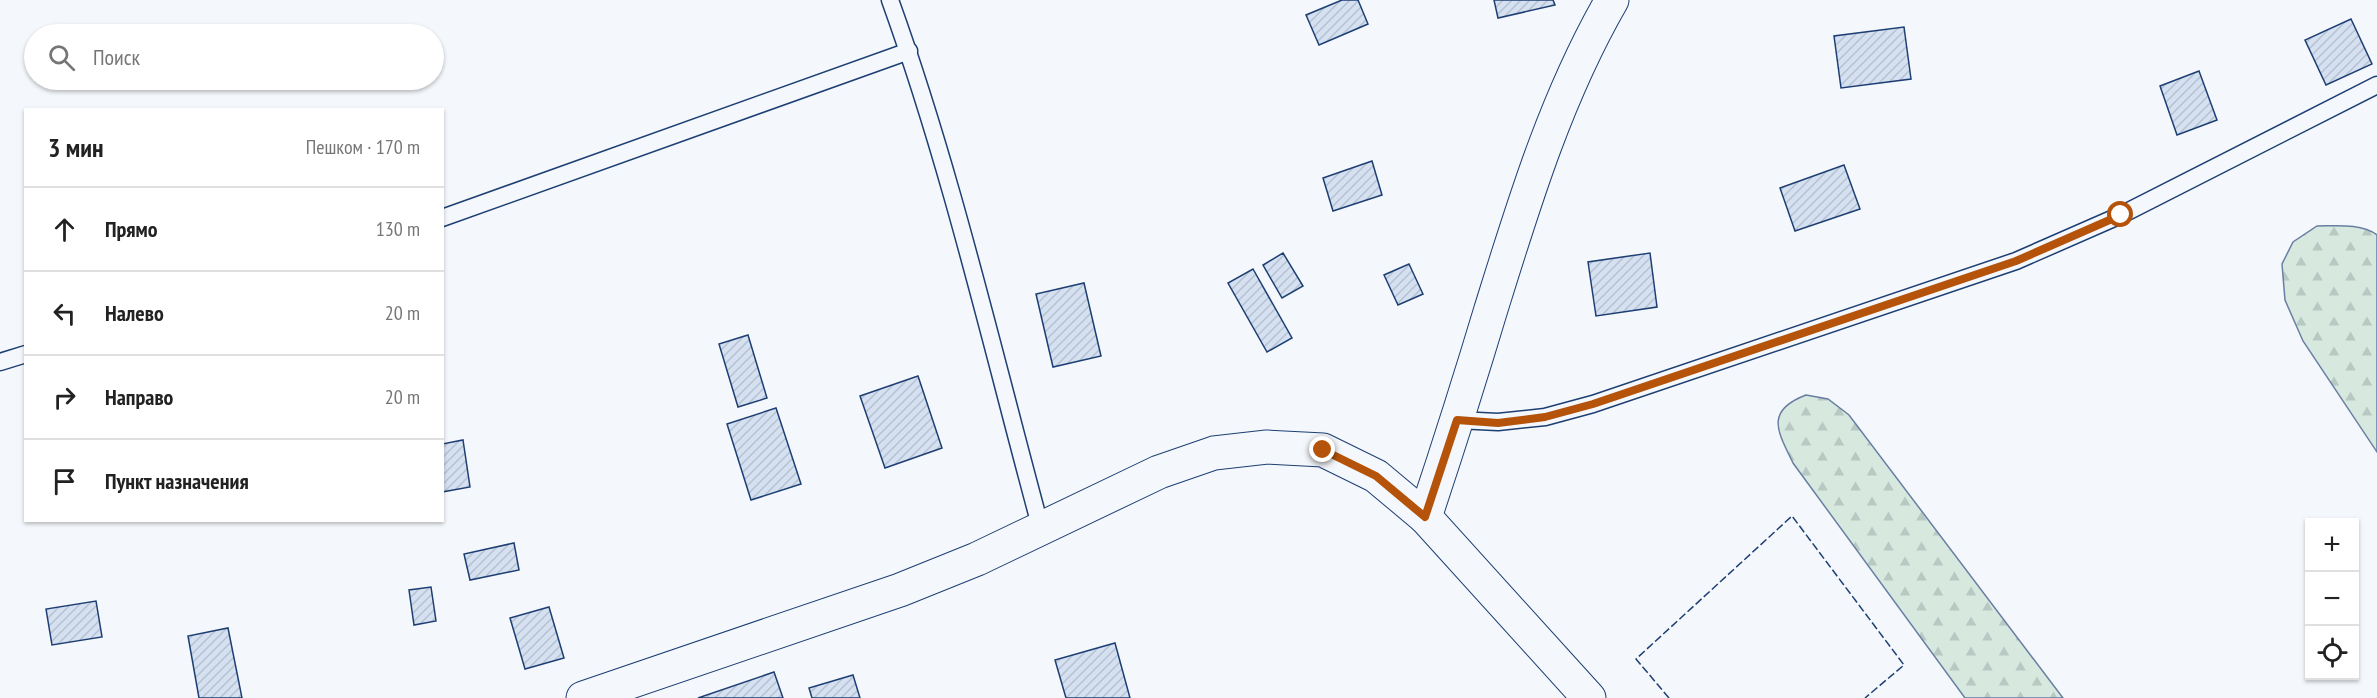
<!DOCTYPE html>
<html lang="ru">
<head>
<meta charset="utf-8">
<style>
	body { margin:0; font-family:"PT Sans Narrow",sans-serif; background:#f2f2f2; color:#222 }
	.controls { position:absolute; right:18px; bottom:18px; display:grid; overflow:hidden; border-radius:0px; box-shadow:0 2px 4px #0004 }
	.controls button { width:54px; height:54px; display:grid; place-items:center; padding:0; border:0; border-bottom:2px solid #e0e0e0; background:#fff; color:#222; font:30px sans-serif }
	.stop { position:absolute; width:18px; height:18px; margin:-14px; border:4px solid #b45309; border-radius:50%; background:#fff }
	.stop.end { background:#b45309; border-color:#fff; box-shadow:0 2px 6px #0008 }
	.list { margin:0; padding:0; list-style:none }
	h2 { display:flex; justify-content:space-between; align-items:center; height:78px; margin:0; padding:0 24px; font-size:26px }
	h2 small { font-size:20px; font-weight:400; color:#767676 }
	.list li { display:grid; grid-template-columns:39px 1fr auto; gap:18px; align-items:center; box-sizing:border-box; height:84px; padding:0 24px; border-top:2px solid #e0e0e0 }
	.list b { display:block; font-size:22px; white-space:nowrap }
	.list em { font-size:20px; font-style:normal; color:#767676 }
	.icon { flex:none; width:33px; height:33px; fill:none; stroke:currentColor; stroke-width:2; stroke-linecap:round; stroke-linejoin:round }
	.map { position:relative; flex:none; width:2377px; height:698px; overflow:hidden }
	.search { position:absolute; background:#fff; box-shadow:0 2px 4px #0004; left:24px; top:24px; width:420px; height:66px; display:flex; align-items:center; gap:15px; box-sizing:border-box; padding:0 21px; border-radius:33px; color:#767676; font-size:22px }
	.panel { position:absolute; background:#fff; box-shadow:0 2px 4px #0004; left:24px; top:108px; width:420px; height:414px; border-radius:0px }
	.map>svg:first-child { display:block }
	.forest { fill:url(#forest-firs); stroke:#687fa3; stroke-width:1.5 }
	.building { fill:url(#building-hatch); stroke:#1d3f73; stroke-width:1.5 }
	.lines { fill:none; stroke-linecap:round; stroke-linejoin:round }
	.lane-casing { stroke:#1d3f73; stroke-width:19 }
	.street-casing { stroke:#1d3f73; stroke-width:35 }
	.lane { stroke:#f4f7fb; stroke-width:16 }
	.street { stroke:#f4f7fb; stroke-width:33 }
	.fence { stroke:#1d3f73; stroke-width:1.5; stroke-dasharray:8 3; stroke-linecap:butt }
	.route { stroke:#b45309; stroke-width:8 }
</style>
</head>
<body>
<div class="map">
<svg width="2377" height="698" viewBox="0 0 2377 698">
	<defs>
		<pattern id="forest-firs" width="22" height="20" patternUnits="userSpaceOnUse" patternTransform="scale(1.5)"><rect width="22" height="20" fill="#d7e8df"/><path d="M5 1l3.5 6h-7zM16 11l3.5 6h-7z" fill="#b8c8c3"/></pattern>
		<pattern id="building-hatch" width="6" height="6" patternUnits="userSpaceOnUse" patternTransform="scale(1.5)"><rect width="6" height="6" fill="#d5e0f0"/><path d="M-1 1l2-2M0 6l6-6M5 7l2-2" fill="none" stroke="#b6c1d1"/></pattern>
	</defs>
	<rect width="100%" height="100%" fill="#f4f7fb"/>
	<!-- forest -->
	<g class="forest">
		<path d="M2317,226C2335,226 2362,223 2377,235V452L2303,341L2285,300L2282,264L2293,242Z"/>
		<path d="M1806,395L1828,399L1849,415L2063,698H1965L1793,463C1778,432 1764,411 1806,395Z"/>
	</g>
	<!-- building -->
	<g class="building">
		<polygon points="1342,0 1358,0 1368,24 1319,45 1306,15"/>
		<polygon points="1494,0 1553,0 1555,5 1498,18"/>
		<polygon points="2351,19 2372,64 2326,85 2305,40"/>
		<polygon points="1904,27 1911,79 1841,88 1834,36"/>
		<polygon points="2199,71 2217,120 2177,135 2160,86"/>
		<polygon points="1372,161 1382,195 1333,211 1323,178"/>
		<polygon points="1844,165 1860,209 1795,231 1780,188"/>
		<polygon points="1283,253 1303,286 1282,298 1263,265"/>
		<polygon points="1650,253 1657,307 1596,316 1588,262"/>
		<polygon points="1409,264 1423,294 1398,305 1384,275"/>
		<polygon points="1253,269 1292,338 1267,352 1228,283"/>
		<polygon points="1084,283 1101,356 1053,367 1036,294"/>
		<polygon points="748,335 767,398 738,407 719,344"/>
		<polygon points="918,376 942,448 885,468 860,396"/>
		<polygon points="776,408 801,484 751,500 727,424"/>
		<polygon points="463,440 470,487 442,492 442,444"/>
		<polygon points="514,543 519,570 470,580 464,554"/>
		<polygon points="431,587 436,621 414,625 409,590"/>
		<polygon points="96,601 102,637 52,645 46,609"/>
		<polygon points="549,607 564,658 525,669 510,618"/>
		<polygon points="228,628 242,698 199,698 188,636"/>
		<polygon points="1115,643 1130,698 1066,698 1055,660"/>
		<polygon points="774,672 783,698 698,698"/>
		<polygon points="853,675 860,698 812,698 809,688"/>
	</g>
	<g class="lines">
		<!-- lane casing -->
		<g class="lane-casing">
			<g id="lane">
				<path d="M890,0C952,172 993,352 1041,529"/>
				<polyline points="442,218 909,51"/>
				<polyline points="0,362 26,354"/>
				<polyline points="1457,420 1498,422 1545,417 1593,404 2016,261 2121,215 2377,85"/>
			</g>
		</g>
		<!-- street casing -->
		<g class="street-casing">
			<g id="street">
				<path d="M1425,517C1448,448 1470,379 1491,309C1524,203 1556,97 1612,0"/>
				<polyline points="583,698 900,590 977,559 1159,472 1214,453 1267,447 1323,450 1376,476 1425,517 1589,698"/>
			</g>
		</g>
		<!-- lane -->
		<use href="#lane" class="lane"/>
		<!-- street -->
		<use href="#street" class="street"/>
		<!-- fence -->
		<polyline class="fence" points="1669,698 1636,659 1792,516 1904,665 1865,698"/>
	</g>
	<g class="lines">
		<!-- route -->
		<polyline class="route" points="1323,450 1376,476 1425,517 1457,420 1498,423 1545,417 1593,404 2016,261 2121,215"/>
	</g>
</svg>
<div class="controls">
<button>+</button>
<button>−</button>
<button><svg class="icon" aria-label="locate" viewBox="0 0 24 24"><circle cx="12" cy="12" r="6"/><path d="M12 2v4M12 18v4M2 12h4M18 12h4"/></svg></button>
</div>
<div class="stop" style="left:2121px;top:215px"></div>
<div class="stop end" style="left:1323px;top:450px"></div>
<div class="search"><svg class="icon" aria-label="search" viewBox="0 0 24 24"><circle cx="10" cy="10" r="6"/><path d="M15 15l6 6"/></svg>Поиск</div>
<section class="panel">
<h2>3 мин<small>Пешком · 170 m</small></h2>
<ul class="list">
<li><svg class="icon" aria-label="ahead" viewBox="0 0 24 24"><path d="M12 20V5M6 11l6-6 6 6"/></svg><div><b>Прямо</b></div><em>130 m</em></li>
<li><svg class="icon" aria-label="left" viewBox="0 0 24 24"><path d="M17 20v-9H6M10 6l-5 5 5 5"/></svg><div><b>Налево</b></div><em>20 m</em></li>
<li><svg class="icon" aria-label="right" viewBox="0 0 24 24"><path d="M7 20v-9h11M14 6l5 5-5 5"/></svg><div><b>Направо</b></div><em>20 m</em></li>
<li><svg class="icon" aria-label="arrive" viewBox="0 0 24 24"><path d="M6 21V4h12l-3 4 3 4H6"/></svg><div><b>Пункт назначения</b></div></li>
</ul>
</section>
</div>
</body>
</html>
